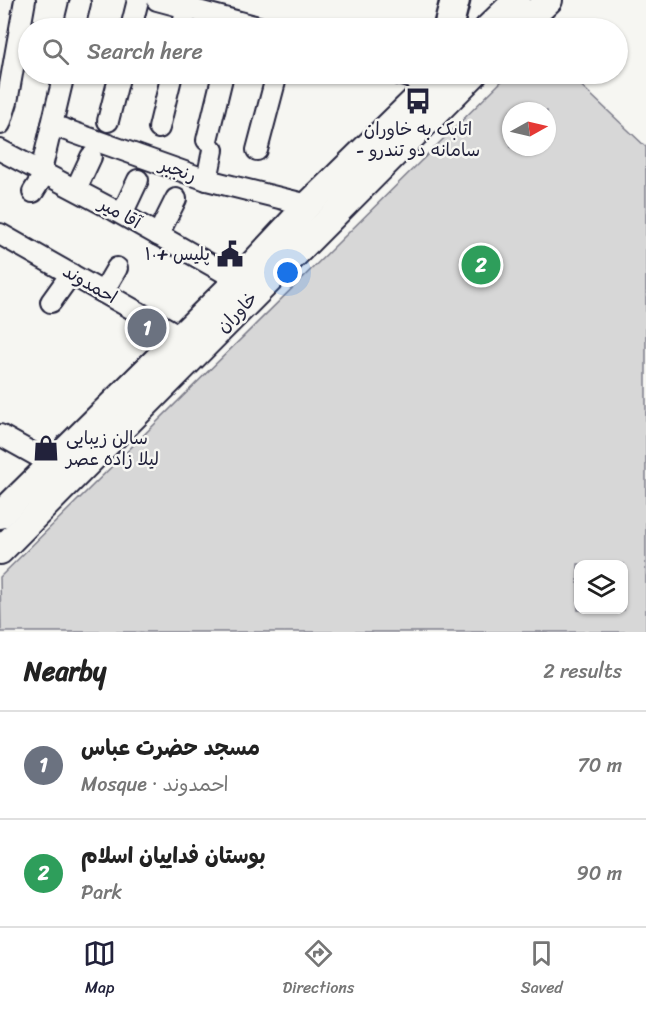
<!DOCTYPE html>
<html lang="en">
<head>
<meta charset="utf-8">
<style>
	body { margin:0; font-family:Sriracha,"Playpen Sans Arabic",sans-serif; background:#f2f2f2; color:#222 }
	.controls { position:absolute; right:18px; bottom:18px; display:grid; overflow:hidden; border-radius:12px; box-shadow:0 2px 4px #0004 }
	.controls button { width:54px; height:54px; display:grid; place-items:center; padding:0; border:0; border-bottom:2px solid #e0e0e0; background:#fff; color:#222; font:30px sans-serif }
	.compass { position:absolute; left:502px; top:102px; width:54px; height:54px; border-radius:50%; background:#fff; box-shadow:0 2px 4px #0004; rotate:82deg }
	.you { position:absolute; left:288px; top:273px; width:21px; height:21px; margin:-15px; border:4px solid #fff; border-radius:50%; background:#1a73e8; box-shadow:0 0 0 9px #1a73e833 }
	.badge { display:grid; place-items:center; width:39px; height:39px; border-radius:50%; background:#22223b; color:#fff; font-size:20px; font-weight:700 }
	.pin { position:absolute; translate:-50% -50%; border:3px solid #fff; box-shadow:0 2px 6px #0006 }
	.list { margin:0; padding:0; list-style:none }
	h2 { display:flex; justify-content:space-between; align-items:center; height:78px; margin:0; padding:0 24px; font-size:26px }
	h2 small { font-size:20px; font-weight:400; color:#767676 }
	.list li { display:grid; grid-template-columns:39px 1fr auto; gap:18px; align-items:center; box-sizing:border-box; height:108px; padding:0 24px; border-top:2px solid #e0e0e0 }
	.list b { display:block; font-size:22px; white-space:nowrap }
	.list p { margin:0; font-size:20px; white-space:nowrap; color:#767676 }
	.list em { font-size:20px; font-style:normal; color:#767676 }
	.icon { flex:none; width:33px; height:33px; fill:none; stroke:currentColor; stroke-width:2; stroke-linecap:round; stroke-linejoin:round }
	.map { position:relative; flex:none; width:646px; height:632px; overflow:hidden }
	.search { position:absolute; background:#fff; box-shadow:0 2px 4px #0004; left:18px; right:18px; top:18px; height:66px; display:flex; align-items:center; gap:15px; box-sizing:border-box; padding:0 21px; border-radius:33px; color:#767676; font-size:22px }
	.sheet { height:294px; background:#fff }
	nav { display:flex; justify-content:space-around; align-items:center; box-sizing:border-box; height:84px; border-top:2px solid #e0e0e0; background:#fff; font-size:16px; color:#767676 }
	nav a { display:grid; justify-items:center; gap:3px }
	nav .on { color:#22223b }
	.map>svg:first-child { display:block }
	.green { fill:#d7d7d7; stroke:#7c7c89; stroke-width:1.5; fill-rule:evenodd }
	.lines { fill:none; stroke-linecap:round; stroke-linejoin:round }
	.minor-casing { stroke:#22223b; stroke-width:24 }
	.major-casing { stroke:#22223b; stroke-width:30 }
	.highway-casing { stroke:#22223b; stroke-width:33 }
	.minor { stroke:#f6f6f2; stroke-width:20 }
	.major { stroke:#f6f6f2; stroke-width:26 }
	.highway { stroke:#f6f6f2; stroke-width:28 }
	.labels { text-anchor:middle; dominant-baseline:central; stroke-width:5; stroke-linejoin:round; paint-order:stroke }
	.poi-label { font-size:18px; fill:#22223b; stroke:#f6f6f2 }
	.street-label { font-size:18px; fill:#22223b; stroke:#f6f6f2 }
</style>
</head>
<body>
<div class="map">
<svg width="646" height="632" viewBox="0 0 646 632">
	<rect width="100%" height="100%" fill="#f6f6f2"/>
	<filter id="ink" filterUnits="userSpaceOnUse"><feTurbulence type="fractalNoise" baseFrequency=".0167" numOctaves="2"/><feDisplacementMap in="SourceGraphic" scale="12" xChannelSelector="R" yChannelSelector="G"/><feConvolveMatrix kernelMatrix="1 2 1 2 8 2 1 2 1" color-interpolation-filters="sRGB"/></filter>
	<g filter="url(#ink)">
		<!-- green -->
		<path class="green" d="M509,74H569L646,147V632H1L0,577ZM511,111H547V147H511ZM578,564H624V610H578Z"/>
		<g class="lines">
			<!-- minor casing -->
			<g class="minor-casing">
				<g id="minor">
					<polyline points="157,0 262,28"/>
					<polyline points="74,28 80,3"/>
					<polyline points="131,28 138,0"/>
					<polyline points="182,28 187,8"/>
					<polyline points="399,74 431,84"/>
					<polyline points="108,121 120,74"/>
					<polyline points="0,124 7,102 25,0"/>
					<polyline points="52,125 207,180 308,205"/>
					<polyline points="159,128 172,74"/>
					<polyline points="207,140 223,74"/>
					<polyline points="0,150 114,210 238,280"/>
					<polyline points="257,150 277,74"/>
					<polyline points="41,171 64,74"/>
					<polyline points="207,180 213,150"/>
					<polyline points="76,189 91,157"/>
					<polyline points="33,192 45,173"/>
					<polyline points="122,214 138,180"/>
					<polyline points="0,234 180,336"/>
					<polyline points="158,235 176,199"/>
					<polyline points="103,292 117,268"/>
					<polyline points="51,302 71,274"/>
					<polyline points="0,435 52,464"/>
				</g>
			</g>
			<!-- major casing -->
			<g class="major-casing">
				<g id="major">
					<polyline points="488,28 517,0"/>
					<polyline points="520,28 549,0"/>
					<polyline points="0,515 238,280 308,205 442,74"/>
					<polyline points="0,551 474,74"/>
				</g>
			</g>
			<!-- highway casing -->
			<g class="highway-casing">
				<g id="highway">
					<polyline points="448,28 455,0"/>
					<polyline points="431,84 434,74"/>
				</g>
			</g>
			<!-- minor -->
			<use href="#minor" class="minor"/>
			<!-- major -->
			<use href="#major" class="major"/>
			<!-- highway -->
			<use href="#highway" class="highway"/>
		</g>
	</g>
	<!-- icons -->
	<defs>
		<g id="bus-bare" transform="scale(2.07)"><path d="M-5-6H5V4H4V6H2V4H-2V6H-4V4H-5ZM-3.5-4V0h7V-4ZM-3.5 1.2v1.5H-2V1.2ZM2 1.2v1.5H3.5V1.2Z" fill="#22223b" stroke="#f6f6f2" stroke-width="2.5" paint-order="stroke"/></g>
		<g id="civic-bare" transform="scale(2.07)"><path d="M-.6-6.5H3V-4.5H.6V-3L4-1V1h2V6H-6V1h2V-1L-.6-3ZM-1.2 2.5V6h2.4V2.5Z" fill="#22223b" stroke="#f6f6f2" stroke-width="2.5" paint-order="stroke"/></g>
		<g id="shop-bare" transform="scale(2.07)"><path d="M-5-2.5h2.3a2.7 3.5 0 0 1 5.4 0H5L5.5 6h-11ZM-1.5-2.5h3a1.5 2.3 0 0 0-3 0Z" fill="#22223b" stroke="#f6f6f2" stroke-width="2.5" paint-order="stroke"/></g>
	</defs>
	<g fill-rule="evenodd">
		<use href="#bus-bare" x="418" y="101"/>
		<use href="#civic-bare" x="230" y="254"/>
		<use href="#shop-bare" x="46" y="448"/>
	</g>
	<g class="labels">
		<!-- poi labels -->
		<g class="poi-label">
			<text x="418" y="129">اتابک به خاوران<tspan x="418" dy="21">- سامانه دو تندرو</tspan></text>
			<text x="210" y="254" text-anchor="end">پلیس +۱۰</text>
			<text x="66" y="438" text-anchor="start">سالن زیبایی<tspan x="66" dy="21">لیلا زاده عصر</tspan></text>
		</g>
		<!-- street labels -->
		<g class="street-label">
			<text transform="translate(178 170) rotate(20)">رنجبر</text>
			<text transform="translate(120 213) rotate(29)">آقا میر</text>
			<text transform="translate(90 284) rotate(30)">احمدوند</text>
			<text transform="translate(237 312) rotate(-45)">خاوران</text>
		</g>
	</g>
</svg>
<div class="controls">
<button><svg class="icon" aria-label="layers" viewBox="0 0 24 24"><path d="M12 4l9 5-9 5-9-5zM3 14l9 5 9-5"/></svg></button>
</div>
<svg class="compass" viewBox="-18 -18 36 36"><path d="M0-13l5 13h-10z" fill="#e53935"/><path d="M0 13l5-13h-10z" fill="#767676"/></svg>
<div class="you"></div>
<div class="pin badge" style="left:147px;top:328px;background:#6b7280">1</div>
<div class="pin badge" style="left:481px;top:265px;background:#2e9e5b">2</div>
<div class="search"><svg class="icon" aria-label="search" viewBox="0 0 24 24"><circle cx="10" cy="10" r="6"/><path d="M15 15l6 6"/></svg>Search here</div>
</div>
<section class="sheet">
<h2>Nearby<small>2 results</small></h2>
<ul class="list">
<li><span class="badge" style="background:#6b7280">1</span><div><b>مسجد حضرت عباس</b><p>Mosque · احمدوند</p></div><em>70 m</em></li>
<li><span class="badge" style="background:#2e9e5b">2</span><div><b>بوستان فداییان اسلام</b><p>Park</p></div><em>90 m</em></li>
</ul>
</section>
<nav>
<a class="on"><svg class="icon" aria-label="map" viewBox="0 0 24 24"><path d="M3 6l6-2 6 2 6-2v14l-6 2-6-2-6 2zM9 4v14M15 6v14"/></svg>Map</a>
<a><svg class="icon" aria-label="directions" viewBox="0 0 24 24"><path d="M12 3l9 9-9 9-9-9zM9 14v-3h6M13 9l2 2-2 2"/></svg>Directions</a>
<a><svg class="icon" aria-label="saved" viewBox="0 0 24 24"><path d="M7 4h10v16l-5-4-5 4z"/></svg>Saved</a>
</nav>
</body>
</html>
